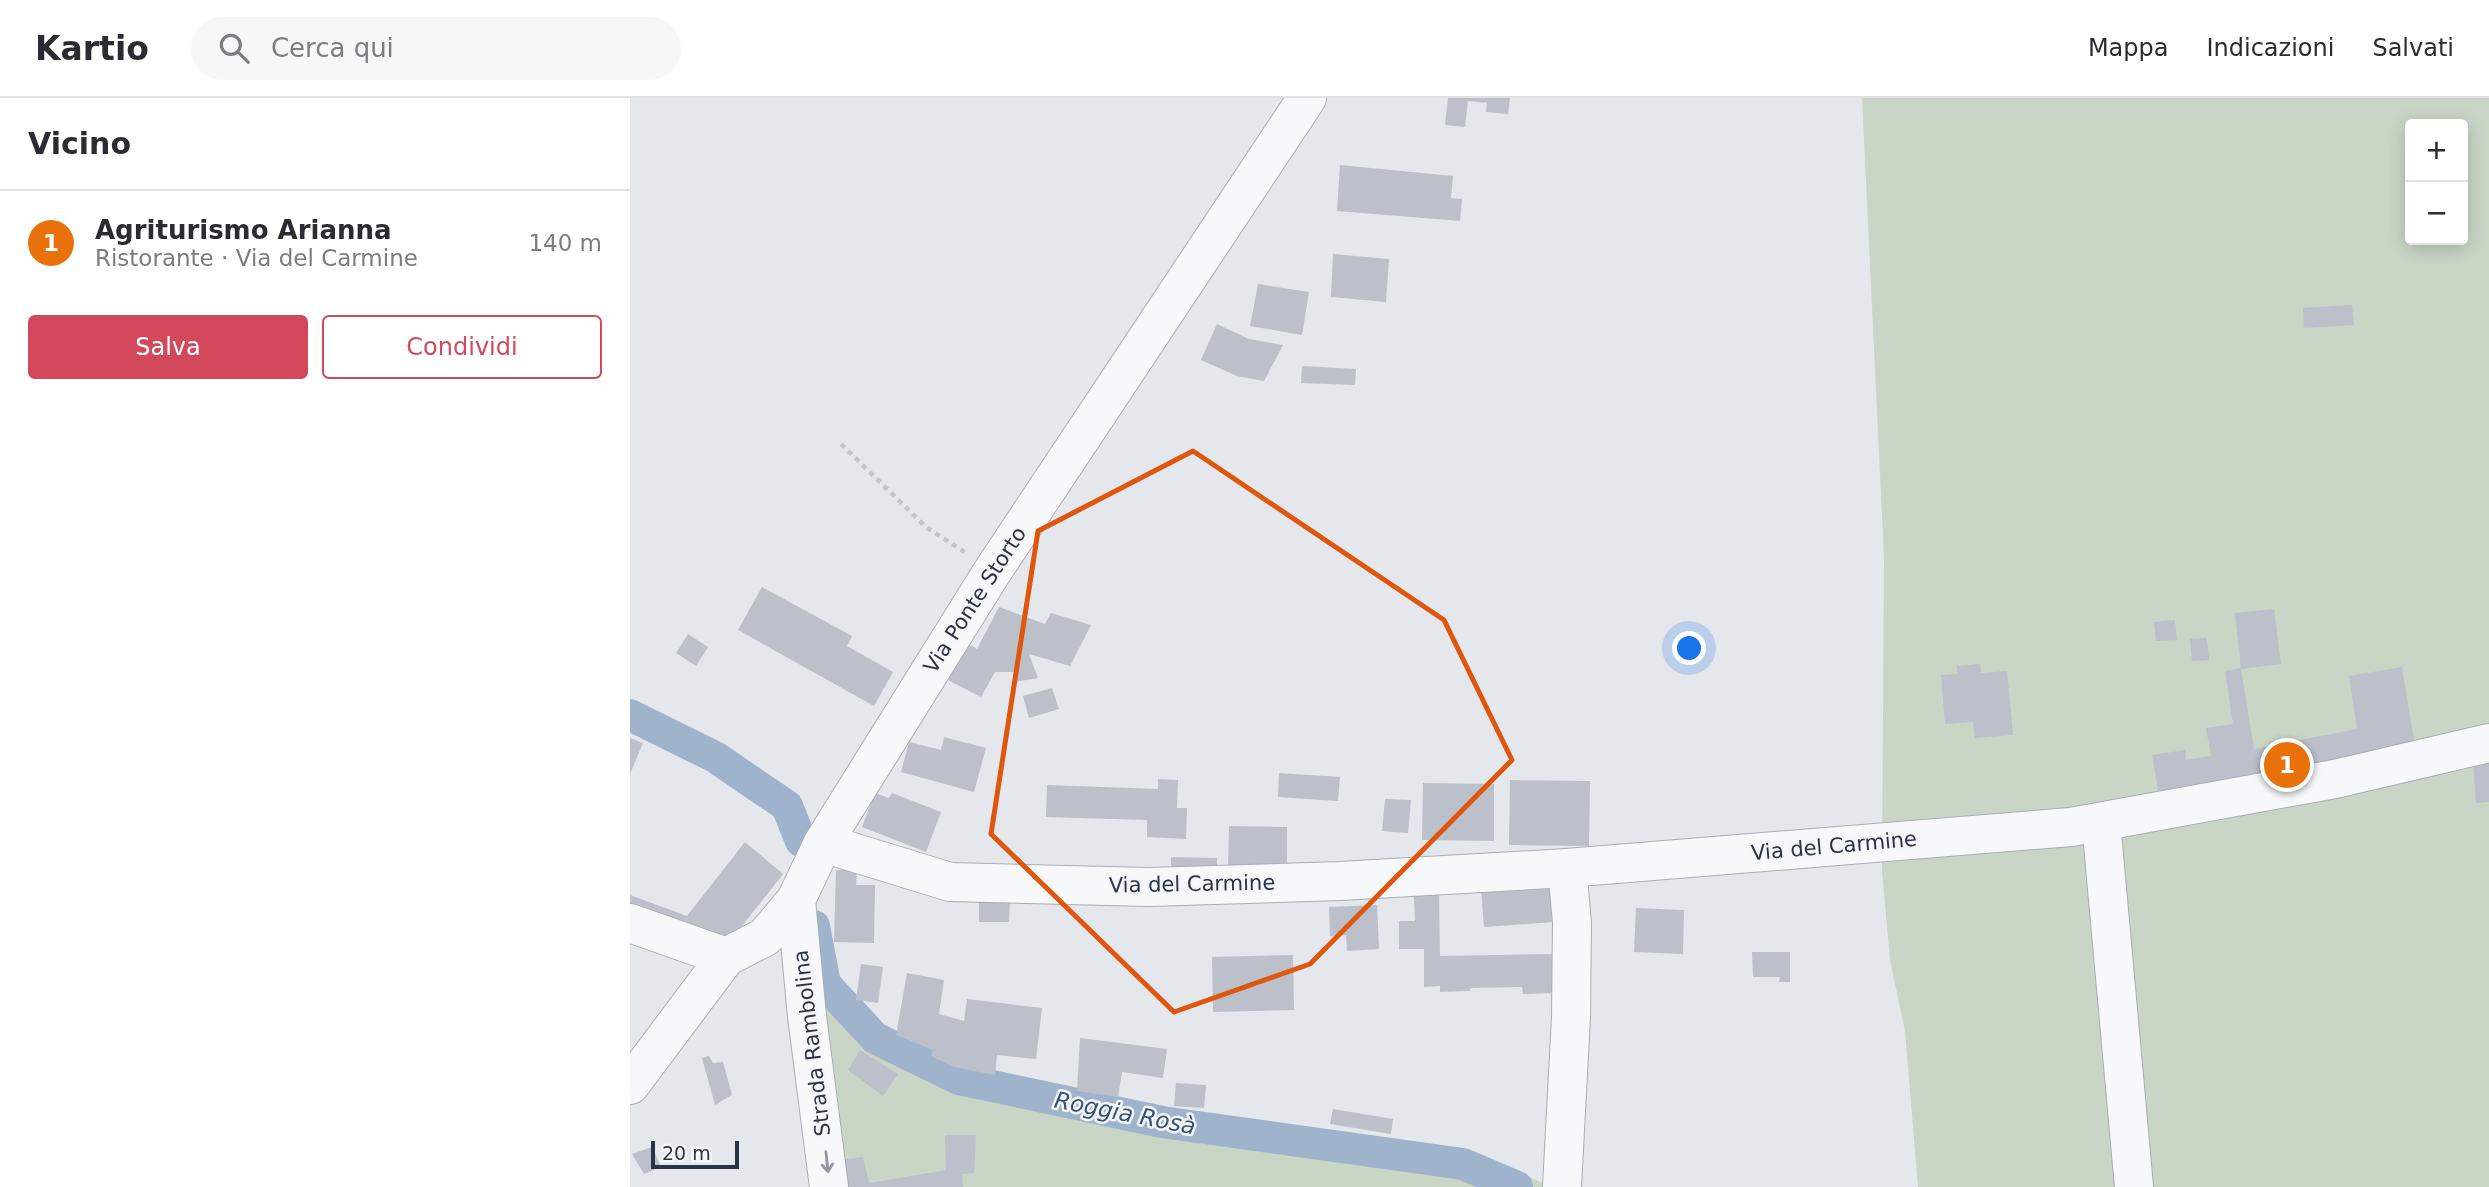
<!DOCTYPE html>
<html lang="it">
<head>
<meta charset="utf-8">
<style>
	body { margin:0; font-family:"DejaVu Sans",sans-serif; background:#f7f7f7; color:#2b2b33 }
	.controls { position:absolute; right:21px; top:21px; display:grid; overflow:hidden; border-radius:7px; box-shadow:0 4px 18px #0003 }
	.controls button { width:63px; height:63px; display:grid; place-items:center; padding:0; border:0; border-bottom:2px solid #e1e1e2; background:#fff; color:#2b2b33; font:35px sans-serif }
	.scale { position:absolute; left:21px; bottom:18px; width:88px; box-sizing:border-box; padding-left:7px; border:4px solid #2b3445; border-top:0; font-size:19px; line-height:24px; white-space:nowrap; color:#2b3445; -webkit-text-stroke:5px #f4f6f9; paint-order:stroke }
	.you { position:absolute; left:1060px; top:551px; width:24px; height:24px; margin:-18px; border:5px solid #fff; border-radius:50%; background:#1a73e8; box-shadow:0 0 0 10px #1a73e833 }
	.badge { display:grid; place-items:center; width:46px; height:46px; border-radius:50%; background:#d1495b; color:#fff; font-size:23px; font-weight:700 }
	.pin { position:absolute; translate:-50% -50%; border:4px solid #fff; box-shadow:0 2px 7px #0006 }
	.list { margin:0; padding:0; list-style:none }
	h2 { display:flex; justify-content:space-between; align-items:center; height:91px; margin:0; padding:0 28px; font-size:30px }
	h2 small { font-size:23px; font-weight:400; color:#7c7c81 }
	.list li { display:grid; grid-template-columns:46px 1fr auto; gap:21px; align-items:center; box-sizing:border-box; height:105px; padding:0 28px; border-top:2px solid #e1e1e2 }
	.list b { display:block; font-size:26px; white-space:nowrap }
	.list p { margin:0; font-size:23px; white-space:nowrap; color:#7c7c81 }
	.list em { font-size:23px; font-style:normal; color:#7c7c81 }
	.actions { display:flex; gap:14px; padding:21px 28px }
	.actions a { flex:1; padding:16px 0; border:2px solid #d1495b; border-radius:7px; text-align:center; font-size:24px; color:#d1495b }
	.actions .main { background:#d1495b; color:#fff }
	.icon { flex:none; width:38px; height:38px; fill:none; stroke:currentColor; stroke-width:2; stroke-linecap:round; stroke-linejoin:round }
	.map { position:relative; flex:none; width:1859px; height:1089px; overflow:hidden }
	header { display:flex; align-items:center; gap:42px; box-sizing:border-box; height:98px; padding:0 35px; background:#fff; border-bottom:2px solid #e1e1e2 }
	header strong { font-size:33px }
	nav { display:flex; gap:38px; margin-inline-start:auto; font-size:24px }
	.search { width:490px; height:63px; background:#f7f7f7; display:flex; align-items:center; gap:18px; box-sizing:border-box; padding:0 24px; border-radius:38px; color:#7c7c81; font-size:26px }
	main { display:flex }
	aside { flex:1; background:#fff }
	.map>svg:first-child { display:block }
	.green { fill:#c9d6c5; fill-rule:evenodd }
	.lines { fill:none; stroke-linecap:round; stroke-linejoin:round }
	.canal { stroke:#9fb4cc; stroke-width:32 }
	.building { fill:#bbc0ca }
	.minor-casing { stroke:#a9aeb7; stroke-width:40 }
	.path { stroke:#c2c5cb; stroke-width:4.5; stroke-dasharray:5 5; stroke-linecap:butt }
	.minor { stroke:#f7f8fa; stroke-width:38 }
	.oneway { stroke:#9196a0 }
	.marked { fill:none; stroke:#df570f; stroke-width:5; stroke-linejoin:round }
	.labels { text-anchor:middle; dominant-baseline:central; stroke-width:5; stroke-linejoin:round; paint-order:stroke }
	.street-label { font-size:21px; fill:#2b3445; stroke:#f4f6f9 }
	.water-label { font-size:23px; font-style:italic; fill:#34527a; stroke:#f4f6f9 }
</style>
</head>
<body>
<header>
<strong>Kartio</strong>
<div class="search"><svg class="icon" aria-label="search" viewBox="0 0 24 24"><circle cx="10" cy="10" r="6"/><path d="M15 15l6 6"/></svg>Cerca qui</div>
<nav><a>Mappa</a><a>Indicazioni</a><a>Salvati</a></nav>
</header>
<main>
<aside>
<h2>Vicino<small></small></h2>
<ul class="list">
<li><span class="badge" style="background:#e8710a">1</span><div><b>Agriturismo Arianna</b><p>Ristorante · Via del Carmine</p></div><em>140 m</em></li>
</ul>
<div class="actions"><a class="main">Salva</a><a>Condividi</a></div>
</aside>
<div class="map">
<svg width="1859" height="1089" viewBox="0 0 1859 1089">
	<rect width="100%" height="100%" fill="#e4e7ec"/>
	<!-- green -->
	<g class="green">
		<path d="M1232,0H1859V1089H1288L1275,933L1260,862L1252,773L1254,459ZM1780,26H1833V142H1780Z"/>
		<path d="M211,880C228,909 248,930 276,948C320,976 374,981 423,992C505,1009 586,1022 669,1033C756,1045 842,1052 922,1089H211L181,904Z"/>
	</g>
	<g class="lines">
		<!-- canal -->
		<g class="canal">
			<polyline points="0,617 85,659 157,708 171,743"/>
			<polyline points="184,828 195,886 245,940 329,981 532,1024 833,1066 887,1089"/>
		</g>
	</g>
	<!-- building -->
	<g class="building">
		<polygon points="818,0 880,0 878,16 856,14 857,5 838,3 835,29 815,27"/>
		<polygon points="710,67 823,78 821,100 832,101 830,123 707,113"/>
		<polygon points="703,156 759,161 756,204 701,199"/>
		<polygon points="628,186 679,194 672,237 620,228"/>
		<polygon points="1722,207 1724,227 1674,230 1673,210"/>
		<polygon points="587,226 619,241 653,247 634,283 607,278 571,262"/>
		<polygon points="672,268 726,271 725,287 671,285"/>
		<polygon points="132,489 222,538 217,548 263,574 244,608 108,532"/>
		<polygon points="369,509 415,526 421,515 461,527 440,568 399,556 408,580 385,584 385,574 365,574 351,599 318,582 338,546 347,551"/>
		<polygon points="1644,511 1651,566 1611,571 1605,515"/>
		<polygon points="1545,522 1547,542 1526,543 1524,524"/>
		<polygon points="58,536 78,549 66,568 46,555"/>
		<polygon points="1577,540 1579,562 1562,563 1560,541"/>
		<polygon points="1350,566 1351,575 1377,573 1383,637 1345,640 1343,624 1315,626 1311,577 1327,576 1327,568"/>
		<polygon points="1772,569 1785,649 1529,697 1522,657 1555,652 1556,662 1581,658 1576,630 1603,626 1595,573 1611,570 1624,651 1727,631 1719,578"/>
		<polygon points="422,590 429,611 399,620 393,598"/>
		<polygon points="314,639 356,650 344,694 271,674 279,644 311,652"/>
		<polygon points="0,640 13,645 0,676"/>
		<polygon points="1859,661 1859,704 1846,705 1843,662"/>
		<polygon points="649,675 710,679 708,703 648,699"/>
		<polygon points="528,681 548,682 547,710 557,710 556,741 517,739 517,722 416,719 417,687 528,691"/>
		<polygon points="880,682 960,683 959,748 879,747"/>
		<polygon points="793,685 864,686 864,743 792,742"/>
		<polygon points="245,695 259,700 262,695 311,714 296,754 232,729"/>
		<polygon points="755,701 781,702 778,735 752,733"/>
		<polygon points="599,728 657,729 657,769 598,769"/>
		<polygon points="115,744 153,776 97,847 0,811 0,797 57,818"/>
		<polygon points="541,759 587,760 587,781 541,780"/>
		<polygon points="206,772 227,772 226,787 245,787 244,845 204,844"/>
		<polygon points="922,786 925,824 854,829 851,791"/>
		<polygon points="349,797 380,798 379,824 349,824"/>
		<polygon points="809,797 810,858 922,856 923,895 893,896 892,889 840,890 840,893 810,894 810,888 794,889 794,851 769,851 769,823 785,823 784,798"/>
		<polygon points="747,807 749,851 717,853 716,837 700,838 699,809"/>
		<polygon points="1006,810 1054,812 1053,856 1004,854"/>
		<polygon points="1122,854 1160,854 1160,884 1149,884 1150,879 1123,879"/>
		<polygon points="663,857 664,912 583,914 582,859"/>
		<polygon points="231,866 253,869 248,905 226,902"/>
		<polygon points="277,875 314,882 309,916 334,923 337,901 412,910 406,961 367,957 365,977 324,969 301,958 303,952 266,937"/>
		<polygon points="450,940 537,951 533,980 492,974 488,999 447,993"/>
		<polygon points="230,952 268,976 253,998 218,972"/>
		<polygon points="79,958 83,965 93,964 102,997 85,1007 72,960"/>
		<polygon points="546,985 576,987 574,1010 544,1008"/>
		<polygon points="703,1011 763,1021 761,1036 700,1026"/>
		<polygon points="315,1037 346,1037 344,1075 332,1076 333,1089 215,1089 210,1062 233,1059 239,1085 316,1072"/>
		<polygon points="22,1049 31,1069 14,1076 2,1056"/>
	</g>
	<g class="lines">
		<!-- minor casing -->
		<g class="minor-casing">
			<g id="minor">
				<polyline points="1471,724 1504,1089"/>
				<polyline points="193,745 320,784 519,789 710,783 937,770 1441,729 1705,681 1859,645"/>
				<polyline points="166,802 177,918 199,1089"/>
				<polyline points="0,825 96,859"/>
				<polyline points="0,987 96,859 135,839 166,802 193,745 362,474 677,0"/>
				<polyline points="932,1089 941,919 942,824 937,770"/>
			</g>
		</g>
		<!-- path -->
		<polyline class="path" points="211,346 296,429 336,455"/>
		<!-- minor -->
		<use href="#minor" class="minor"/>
	</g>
	<!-- one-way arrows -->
	<defs><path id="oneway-shaft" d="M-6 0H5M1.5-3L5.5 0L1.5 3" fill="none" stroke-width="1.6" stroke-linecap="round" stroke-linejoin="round" transform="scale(1.75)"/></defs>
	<use class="oneway" href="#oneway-shaft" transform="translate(197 1064) rotate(84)"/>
	<!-- marked area -->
	<path class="marked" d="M563,353L814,522L882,662L680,866L544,914L361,736L408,433Z"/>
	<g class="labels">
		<!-- street labels -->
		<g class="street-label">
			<text transform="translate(345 502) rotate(-57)">Via Ponte Storto</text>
			<text transform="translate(1204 748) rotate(-5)">Via del Carmine</text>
			<text transform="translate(562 786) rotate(-1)">Via del Carmine</text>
			<text transform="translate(182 945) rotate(-97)">Strada Rambolina</text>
		</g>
		<!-- water labels -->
		<g class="water-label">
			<text transform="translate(495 1015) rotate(11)">Roggia Rosà</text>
		</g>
	</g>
</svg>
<div class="controls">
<button>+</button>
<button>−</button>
</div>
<div class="scale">20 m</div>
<div class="you"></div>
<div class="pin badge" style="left:1657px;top:667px;background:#e8710a">1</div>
</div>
</main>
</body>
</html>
